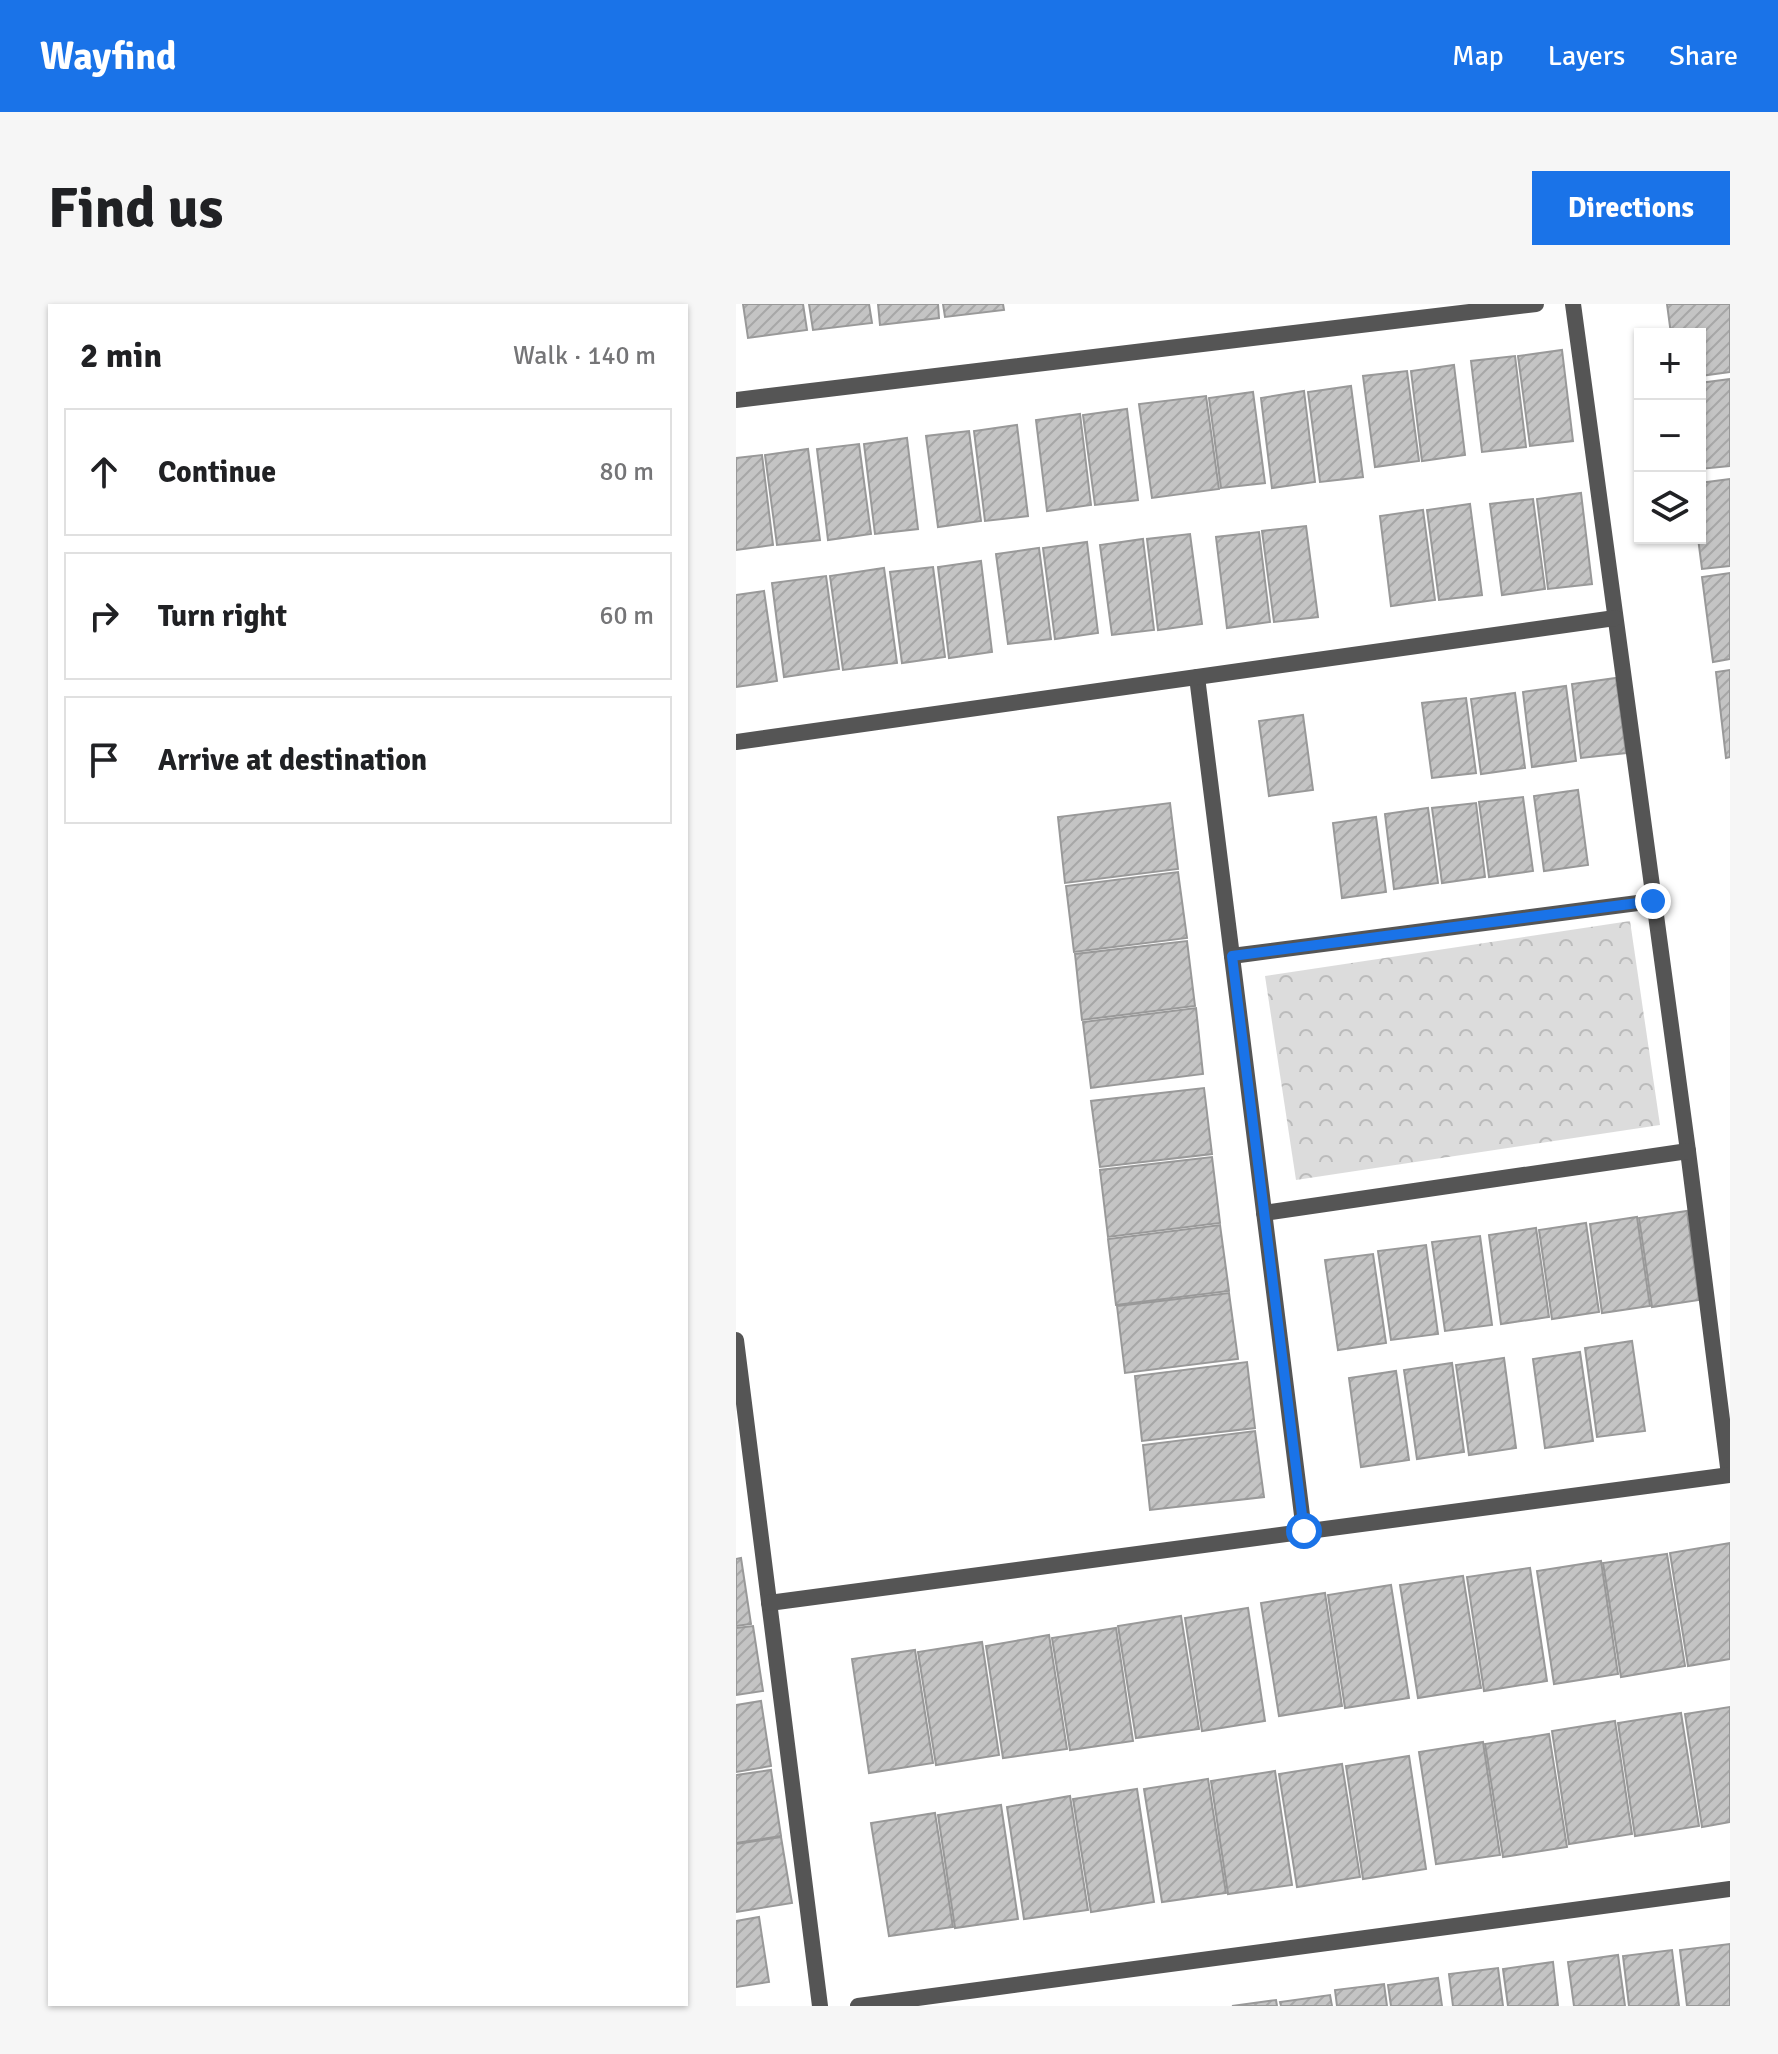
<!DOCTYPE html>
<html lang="en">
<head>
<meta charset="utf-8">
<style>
	body { margin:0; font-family:Signika,sans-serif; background:#f6f6f6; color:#202124 }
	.controls { position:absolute; right:24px; top:24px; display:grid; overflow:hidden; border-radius:0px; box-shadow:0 2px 6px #0004 }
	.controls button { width:72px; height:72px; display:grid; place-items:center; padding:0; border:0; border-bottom:2px solid #e0e0e0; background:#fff; color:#202124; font:40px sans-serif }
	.stop { position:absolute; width:24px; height:24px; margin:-18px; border:6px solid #1a73e8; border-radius:50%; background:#fff }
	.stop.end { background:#1a73e8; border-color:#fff; box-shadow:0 2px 8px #0008 }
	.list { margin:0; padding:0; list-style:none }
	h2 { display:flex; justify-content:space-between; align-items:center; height:104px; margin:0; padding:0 32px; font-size:34px }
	h2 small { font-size:26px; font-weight:400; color:#757577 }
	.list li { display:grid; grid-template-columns:52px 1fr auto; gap:24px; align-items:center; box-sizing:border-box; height:128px; margin:0 16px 16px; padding:0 16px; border:2px solid #e0e0e0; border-radius:0px }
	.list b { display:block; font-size:30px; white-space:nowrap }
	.list em { font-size:26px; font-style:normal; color:#757577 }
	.icon { flex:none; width:44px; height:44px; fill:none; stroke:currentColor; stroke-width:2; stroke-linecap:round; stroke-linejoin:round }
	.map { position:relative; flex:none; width:994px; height:1702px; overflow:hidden; border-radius:0px }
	header { display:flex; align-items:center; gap:48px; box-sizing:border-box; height:112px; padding:0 40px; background:#1a73e8; color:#fff }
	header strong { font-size:38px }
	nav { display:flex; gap:44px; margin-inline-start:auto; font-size:28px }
	.intro { display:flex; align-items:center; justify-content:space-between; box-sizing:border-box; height:192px; padding:0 48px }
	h1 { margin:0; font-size:56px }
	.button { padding:20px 36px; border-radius:0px; background:#1a73e8; color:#fff; font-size:28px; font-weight:700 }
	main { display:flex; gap:48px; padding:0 48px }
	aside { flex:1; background:#fff; border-radius:0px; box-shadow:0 2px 6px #0004 }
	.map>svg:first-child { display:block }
	.park { fill:url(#park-crowns) }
	.building { fill:url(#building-hatch); stroke:#999; stroke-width:2 }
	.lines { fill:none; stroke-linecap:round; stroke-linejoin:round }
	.street { stroke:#555; stroke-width:16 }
	.route { stroke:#1a73e8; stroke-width:10 }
</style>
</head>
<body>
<header>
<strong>Wayfind</strong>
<nav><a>Map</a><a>Layers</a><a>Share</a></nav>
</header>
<div class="intro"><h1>Find us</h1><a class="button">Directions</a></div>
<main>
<aside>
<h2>2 min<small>Walk · 140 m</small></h2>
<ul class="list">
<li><svg class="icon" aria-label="ahead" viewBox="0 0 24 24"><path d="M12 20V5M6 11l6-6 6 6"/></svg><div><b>Continue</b></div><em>80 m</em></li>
<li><svg class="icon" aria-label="right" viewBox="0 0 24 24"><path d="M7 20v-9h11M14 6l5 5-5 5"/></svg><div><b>Turn right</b></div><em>60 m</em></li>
<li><svg class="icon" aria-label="arrive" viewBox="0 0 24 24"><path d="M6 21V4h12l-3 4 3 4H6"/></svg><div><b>Arrive at destination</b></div></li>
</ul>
</aside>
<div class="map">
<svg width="994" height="1702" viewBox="0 0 994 1702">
	<defs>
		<pattern id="park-crowns" width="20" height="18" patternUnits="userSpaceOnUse" patternTransform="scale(2)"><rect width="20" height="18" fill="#dcdcdc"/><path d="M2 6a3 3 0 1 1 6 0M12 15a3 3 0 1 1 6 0" fill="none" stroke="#bbb"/></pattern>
		<pattern id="building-hatch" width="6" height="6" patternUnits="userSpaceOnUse" patternTransform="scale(2)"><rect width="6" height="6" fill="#c4c4c4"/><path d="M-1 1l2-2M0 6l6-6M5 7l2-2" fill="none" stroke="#a7a7a7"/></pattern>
	</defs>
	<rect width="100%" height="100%" fill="#fff"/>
	<!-- park -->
	<polygon class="park" points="894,617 924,821 560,876 529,672"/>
	<!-- building -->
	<g class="building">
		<polygon points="7,0 67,0 71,26 12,34"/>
		<polygon points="73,0 133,0 136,19 77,26"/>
		<polygon points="142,0 202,0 203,14 144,21"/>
		<polygon points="207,0 267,0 268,6 209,13"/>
		<polygon points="931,0 994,0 994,68 964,72 964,30 935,30"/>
		<polygon points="826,46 837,137 794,142 782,52"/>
		<polygon points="779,52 790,143 746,148 735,57"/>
		<polygon points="718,61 729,151 686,157 675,67"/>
		<polygon points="671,67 683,157 639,163 627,72"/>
		<polygon points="994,75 994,162 964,165 964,79"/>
		<polygon points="615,82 627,173 584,178 572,88"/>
		<polygon points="568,87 579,178 536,184 525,94"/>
		<polygon points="517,88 529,179 485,184 473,94"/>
		<polygon points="470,92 483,185 416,194 403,100"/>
		<polygon points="391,105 402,196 359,201 347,111"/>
		<polygon points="344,110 355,201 311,207 300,116"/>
		<polygon points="281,121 292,212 249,217 238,127"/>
		<polygon points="233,127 245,217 202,223 190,132"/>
		<polygon points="171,134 182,225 139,230 128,140"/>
		<polygon points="123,140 135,230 92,236 81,145"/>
		<polygon points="72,145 84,236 41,241 29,151"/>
		<polygon points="26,151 37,241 0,246 0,154"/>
		<polygon points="994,175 994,262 966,265 962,234 964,234 964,179"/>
		<polygon points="845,189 856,280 812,285 801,195"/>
		<polygon points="797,195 809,285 766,291 754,200"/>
		<polygon points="734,200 746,291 703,296 691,206"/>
		<polygon points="687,206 699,296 655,302 644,212"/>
		<polygon points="570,222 582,313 538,318 526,227"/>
		<polygon points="523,228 534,318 491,324 480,233"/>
		<polygon points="454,230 466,320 422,326 411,235"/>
		<polygon points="407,235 418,326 376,331 364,241"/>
		<polygon points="351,238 362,329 319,335 307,244"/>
		<polygon points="303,244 315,335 272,340 260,250"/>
		<polygon points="245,257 256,348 213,354 202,263"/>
		<polygon points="197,263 209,353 166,359 154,268"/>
		<polygon points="148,264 161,359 107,366 94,272"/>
		<polygon points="994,269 994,355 977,358 966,273"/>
		<polygon points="90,272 103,365 48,373 36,279"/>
		<polygon points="28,287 41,377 0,383 0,291"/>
		<polygon points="994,366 994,453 990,454 980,368"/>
		<polygon points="880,374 890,449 845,454 836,380"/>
		<polygon points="830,382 840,457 796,463 787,388"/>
		<polygon points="779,389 789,464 745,470 735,395"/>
		<polygon points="730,394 740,469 696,474 686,399"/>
		<polygon points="567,411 577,486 533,492 523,417"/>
		<polygon points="842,486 852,561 808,567 798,492"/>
		<polygon points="787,493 797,567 753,573 743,498"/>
		<polygon points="434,499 442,565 329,579 322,513"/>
		<polygon points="740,499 749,573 706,579 696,504"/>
		<polygon points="692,504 702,579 658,585 649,510"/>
		<polygon points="640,513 650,588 606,594 597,519"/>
		<polygon points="442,568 451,634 338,648 330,582"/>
		<polygon points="451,637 459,702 346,716 339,650"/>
		<polygon points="460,704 467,770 355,784 347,718"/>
		<polygon points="468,784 476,850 364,863 355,797"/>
		<polygon points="476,853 484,919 372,933 364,866"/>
		<polygon points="951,907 963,996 916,1003 903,914"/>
		<polygon points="901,913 914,1002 866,1009 854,920"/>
		<polygon points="850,919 863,1008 816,1015 803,926"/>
		<polygon points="484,921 493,987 380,1001 372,935"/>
		<polygon points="800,924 813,1013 765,1020 753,931"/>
		<polygon points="744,932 756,1021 709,1027 696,938"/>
		<polygon points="690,941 702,1030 655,1036 642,947"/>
		<polygon points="637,950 650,1039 602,1046 589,956"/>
		<polygon points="493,989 502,1055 389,1069 381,1002"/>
		<polygon points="896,1037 909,1127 861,1133 849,1044"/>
		<polygon points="844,1048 857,1137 809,1144 797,1055"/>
		<polygon points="768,1054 780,1144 733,1151 720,1061"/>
		<polygon points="511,1058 519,1124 406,1137 399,1072"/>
		<polygon points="716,1059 728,1148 681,1155 668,1066"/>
		<polygon points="660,1067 673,1156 625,1163 613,1074"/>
		<polygon points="519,1127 528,1193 414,1206 407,1141"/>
		<polygon points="994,1239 994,1355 952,1362 934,1249"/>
		<polygon points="931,1250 949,1362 885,1373 867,1259"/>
		<polygon points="5,1254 15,1320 0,1322 0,1255"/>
		<polygon points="865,1257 882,1370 818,1380 801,1267"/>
		<polygon points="794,1264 811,1377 748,1387 731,1273"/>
		<polygon points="727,1272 745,1384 682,1394 664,1281"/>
		<polygon points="655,1281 673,1394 609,1404 592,1291"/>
		<polygon points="589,1289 606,1402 543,1412 525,1299"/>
		<polygon points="512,1304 529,1417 466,1427 449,1314"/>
		<polygon points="445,1312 463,1425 400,1434 382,1322"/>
		<polygon points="17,1322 27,1387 0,1391 0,1324"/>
		<polygon points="380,1324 397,1437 334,1446 316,1334"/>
		<polygon points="313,1331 331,1445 267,1454 250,1342"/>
		<polygon points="246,1338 263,1451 200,1461 182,1348"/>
		<polygon points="179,1346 197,1459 133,1469 116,1355"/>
		<polygon points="25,1397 35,1462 0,1468 0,1401"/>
		<polygon points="994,1403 994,1518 966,1523 949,1410"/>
		<polygon points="945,1409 963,1522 899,1532 882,1419"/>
		<polygon points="879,1417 896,1530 833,1540 816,1427"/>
		<polygon points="813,1430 831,1543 767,1553 749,1440"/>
		<polygon points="747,1438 764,1551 700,1560 683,1448"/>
		<polygon points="673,1452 690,1565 627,1575 610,1462"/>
		<polygon points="606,1460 624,1573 561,1583 543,1470"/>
		<polygon points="35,1466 45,1532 0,1539 0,1471"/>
		<polygon points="539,1467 556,1581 492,1590 475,1477"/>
		<polygon points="472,1475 490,1589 426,1598 408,1485"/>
		<polygon points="401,1485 418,1598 355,1608 337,1495"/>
		<polygon points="334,1492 352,1606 288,1615 271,1503"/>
		<polygon points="265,1501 282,1615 219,1624 202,1511"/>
		<polygon points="199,1509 217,1623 153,1632 135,1519"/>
		<polygon points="45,1533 56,1599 0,1608 0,1540"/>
		<polygon points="23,1613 33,1678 0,1683 0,1617"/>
		<polygon points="994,1640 994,1702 951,1702 944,1646"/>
		<polygon points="936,1646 943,1702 893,1702 887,1652"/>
		<polygon points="882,1651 889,1702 838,1702 832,1658"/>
		<polygon points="817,1658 822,1702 772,1702 767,1665"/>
		<polygon points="762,1664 767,1702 717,1702 713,1670"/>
		<polygon points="702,1674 706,1702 655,1702 652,1681"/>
		<polygon points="648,1680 651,1702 601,1702 599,1686"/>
		<polygon points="594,1691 596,1702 545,1702 544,1698"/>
		<polygon points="540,1696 541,1702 496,1702"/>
	</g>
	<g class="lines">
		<!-- street -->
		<g class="street">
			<polyline points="837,0 952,847 993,1171"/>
			<polyline points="0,96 800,0"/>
			<polyline points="461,373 568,1227"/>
			<polyline points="0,438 879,314"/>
			<polyline points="496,652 917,597"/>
			<polyline points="528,909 952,847"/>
			<polyline points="0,1036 84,1702"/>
			<polyline points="33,1299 994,1171"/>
			<polyline points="122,1702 994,1585"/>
		</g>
	</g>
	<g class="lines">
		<!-- route -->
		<polyline class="route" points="568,1227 496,652 917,597"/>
	</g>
</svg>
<div class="controls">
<button>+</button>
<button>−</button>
<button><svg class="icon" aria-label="layers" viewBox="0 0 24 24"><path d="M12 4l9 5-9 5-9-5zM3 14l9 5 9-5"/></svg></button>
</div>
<div class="stop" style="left:568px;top:1227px"></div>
<div class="stop end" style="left:917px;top:597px"></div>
</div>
</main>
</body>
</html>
